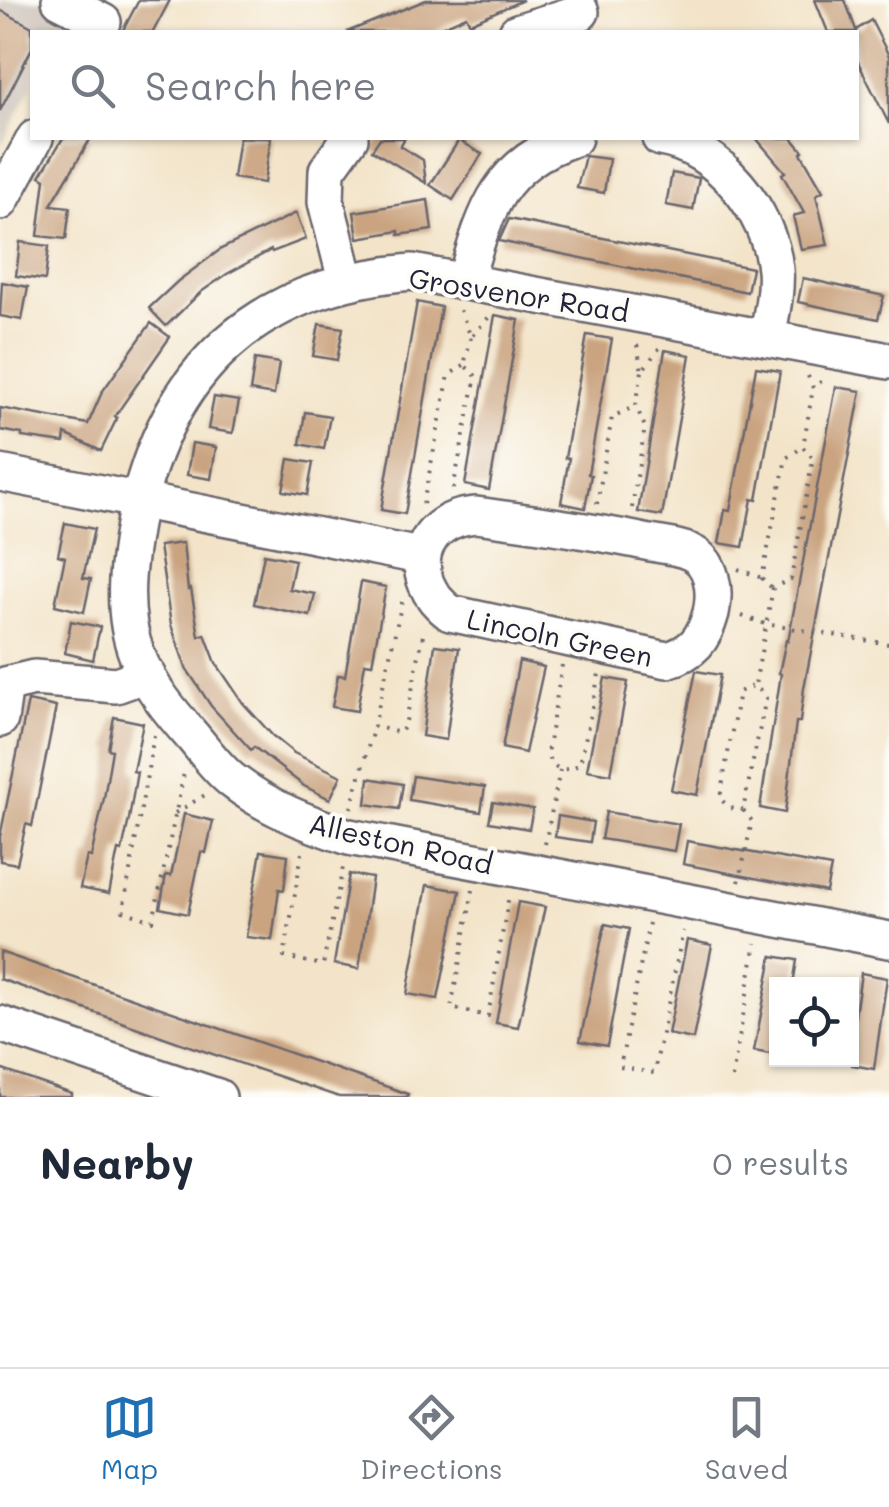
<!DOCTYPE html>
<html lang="en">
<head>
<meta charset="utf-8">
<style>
	body { margin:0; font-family:Mali,sans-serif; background:#f6f6f7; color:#1f2937 }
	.controls { position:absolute; right:30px; bottom:30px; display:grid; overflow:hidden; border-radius:0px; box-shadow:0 2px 8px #0004 }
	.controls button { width:90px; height:90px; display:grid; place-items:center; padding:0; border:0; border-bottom:2px solid #e0e1e3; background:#fff; color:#1f2937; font:50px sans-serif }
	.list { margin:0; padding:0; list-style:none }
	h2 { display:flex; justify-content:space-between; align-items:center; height:130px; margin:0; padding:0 40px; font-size:42px }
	h2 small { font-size:32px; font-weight:400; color:#747a83 }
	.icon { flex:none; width:55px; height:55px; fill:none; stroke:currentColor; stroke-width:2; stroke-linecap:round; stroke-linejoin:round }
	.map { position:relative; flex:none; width:889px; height:1097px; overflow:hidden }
	.search { position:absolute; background:#fff; box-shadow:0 2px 8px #0004; left:30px; right:30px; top:30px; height:110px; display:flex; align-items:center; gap:25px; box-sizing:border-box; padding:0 35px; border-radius:0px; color:#747a83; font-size:38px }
	.sheet { height:270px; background:#fff }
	nav { display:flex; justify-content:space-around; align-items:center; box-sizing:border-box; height:140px; border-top:2px solid #e0e1e3; background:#fff; font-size:28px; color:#747a83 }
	nav a { display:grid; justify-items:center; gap:5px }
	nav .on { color:#1f6fb2 }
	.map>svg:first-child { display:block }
	.industrial { fill:#ccc2b9 }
	.building { fill:#caa481 }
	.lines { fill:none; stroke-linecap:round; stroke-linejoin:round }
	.minor-casing { stroke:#6b666d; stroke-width:40 }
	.path { stroke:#6b666d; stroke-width:4; stroke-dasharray:2.5 8; stroke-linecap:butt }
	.minor { stroke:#fff; stroke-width:35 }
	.labels { text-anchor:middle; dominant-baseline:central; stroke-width:8; stroke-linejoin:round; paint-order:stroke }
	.street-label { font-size:28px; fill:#22223b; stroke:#fdfcf7 }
</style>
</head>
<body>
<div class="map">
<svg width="889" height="1097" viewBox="0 0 889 1097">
	<rect width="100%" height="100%" fill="#fdfcf7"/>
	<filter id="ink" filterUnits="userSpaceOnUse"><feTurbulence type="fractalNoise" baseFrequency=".01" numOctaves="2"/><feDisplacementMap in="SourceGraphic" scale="20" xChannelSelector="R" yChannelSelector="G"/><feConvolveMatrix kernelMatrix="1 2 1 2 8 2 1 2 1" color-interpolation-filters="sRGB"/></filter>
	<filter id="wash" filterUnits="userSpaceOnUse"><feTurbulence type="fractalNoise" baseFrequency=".0048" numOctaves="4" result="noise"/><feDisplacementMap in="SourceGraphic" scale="40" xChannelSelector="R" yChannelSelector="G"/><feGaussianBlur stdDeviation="2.25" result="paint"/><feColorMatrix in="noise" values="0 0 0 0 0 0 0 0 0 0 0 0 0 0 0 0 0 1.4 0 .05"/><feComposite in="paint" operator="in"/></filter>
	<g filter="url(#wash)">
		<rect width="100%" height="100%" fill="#f3e4c9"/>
		<!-- industrial -->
		<polygon class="industrial" points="0,0 79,0 61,32 32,32 32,86 0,147"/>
		<g id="blocks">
			<!-- building -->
			<g class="building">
				<polygon points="139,0 170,0 153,32 122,32"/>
				<polygon points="426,0 523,0 470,23 466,16 430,32 347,32"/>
				<polygon points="815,0 845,0 856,30 871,20 889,56 889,124 856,58 856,32 828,32"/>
				<polygon points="0,10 32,27 32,48 0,111"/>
				<polygon points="63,138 91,138 51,205 70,207 66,239 38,236 45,179 40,176"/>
				<polygon points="239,138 271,138 264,183 233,178"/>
				<polygon points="380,138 405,138 400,146 423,160 426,183 372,150"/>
				<polygon points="756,138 792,138 803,151 801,153 823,191 816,195 828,245 801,249 793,216 804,213 782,174 785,172"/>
				<polygon points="459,140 482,154 453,200 430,185"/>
				<polygon points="585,156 609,159 604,193 577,188"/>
				<polygon points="672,173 699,178 693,210 666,205"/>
				<polygon points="428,200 432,230 399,235 399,231 358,238 354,212"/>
				<polygon points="296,213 306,239 272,252 271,250 227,274 201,292 166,326 149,308 178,281 221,249"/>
				<polygon points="509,219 752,268 747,292 499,241"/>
				<polygon points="20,242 49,246 45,280 16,276"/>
				<polygon points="803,278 884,296 878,319 798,302"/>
				<polygon points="2,282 28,287 22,320 0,316"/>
				<polygon points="417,302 441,307 405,514 381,510"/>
				<polygon points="495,315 519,320 489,490 465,485"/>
				<polygon points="151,323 170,337 115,416 117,418 101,451 65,434 64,443 22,437 22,434 0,430 0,408 88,424 102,392"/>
				<polygon points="319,324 343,328 337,360 313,356"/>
				<polygon points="587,335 612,339 588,474 591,475 585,508 561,503 569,458 565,458"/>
				<polygon points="665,350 690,355 662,516 638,512"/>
				<polygon points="255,359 279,363 274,395 250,391"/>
				<polygon points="756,367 780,371 757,500 752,499 743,547 719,543 725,510 730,511"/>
				<polygon points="836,387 861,391 804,688 800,722 796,722 785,813 760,808 781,674 779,673 786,640 788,641"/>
				<polygon points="214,397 239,401 233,433 208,429"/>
				<polygon points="305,412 330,416 324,449 300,444"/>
				<polygon points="192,443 216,447 211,479 187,475"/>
				<polygon points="289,459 313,463 307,495 283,491"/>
				<polygon points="65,523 94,529 83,578 91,579 84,612 55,605 65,557 58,555"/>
				<polygon points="183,543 188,590 191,589 199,636 205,634 216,663 243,703 273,736 294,753 341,776 330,799 304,786 254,747 251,750 211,706 186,668 171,625 159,546"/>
				<polygon points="264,554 295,560 289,589 315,594 310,616 254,604"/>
				<polygon points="361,582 386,587 372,664 365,663 357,711 332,707 338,675 345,676"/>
				<polygon points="71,621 100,627 93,660 65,653"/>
				<polygon points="435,645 459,648 446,740 422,736"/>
				<polygon points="519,661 544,667 525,753 502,748"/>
				<polygon points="696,671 720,675 697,795 671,790"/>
				<polygon points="605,678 628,682 611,774 587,770"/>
				<polygon points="28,701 56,707 32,826 26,824 17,864 0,861 0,837"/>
				<polygon points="114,717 143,723 133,771 137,772 129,819 122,851 118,850 109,894 80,888 87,856 91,857 104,798 112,750 108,749"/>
				<polygon points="413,776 485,787 481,812 409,800"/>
				<polygon points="369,778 403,784 399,809 366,804"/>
				<polygon points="493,802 533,809 529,829 489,822"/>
				<polygon points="606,812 679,824 674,851 601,839"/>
				<polygon points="184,814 213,821 206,853 201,852 188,914 160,908 166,875 171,876"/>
				<polygon points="558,816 593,822 590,842 555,837"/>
				<polygon points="687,841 831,867 826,892 683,864"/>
				<polygon points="261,851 288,855 284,890 279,889 272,940 246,937"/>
				<polygon points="349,874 372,878 359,969 334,964"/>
				<polygon points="427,885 460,891 438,999 407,994"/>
				<polygon points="518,902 545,907 518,1027 496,1023"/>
				<polygon points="605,924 629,929 607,1046 580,1041"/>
				<polygon points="687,940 712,945 693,1039 668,1034"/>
				<polygon points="0,952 408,1094 407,1097 339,1097 192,1047 0,979"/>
				<polygon points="772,956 797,960 793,984 776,984 776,1055 754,1051"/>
				<polygon points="861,973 887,978 874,1069 852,1065 852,1037"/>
				<polygon points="0,1069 72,1094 72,1097 0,1097"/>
			</g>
		</g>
	</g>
	<g filter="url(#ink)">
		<use href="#blocks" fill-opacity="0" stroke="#6b666d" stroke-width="2.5"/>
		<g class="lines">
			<!-- minor casing -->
			<g class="minor-casing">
				<g id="minor">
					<polyline points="60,0 103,22"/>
					<polyline points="517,32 581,12"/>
					<path d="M660,138C719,147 769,212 775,269C777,292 771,316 767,338"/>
					<polyline points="0,202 35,138"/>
					<polyline points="346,280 326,202 327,170 350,138"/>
					<path d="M465,281C486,209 498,164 574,138"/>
					<path d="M889,361L412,272C257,285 166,368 135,519C127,563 120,612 137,655C150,687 169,710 192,736C205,751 217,769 233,781C268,808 307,823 349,837L889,940"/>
					<polyline points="0,473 420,556"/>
					<path d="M476,515C532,523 589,530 645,542C659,545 677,546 690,552C713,562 716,591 711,613C704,639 693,653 667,660L450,613C404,579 417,519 476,515Z"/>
					<polyline points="0,719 5,685 34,678 116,685 147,674"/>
					<polyline points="0,1024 218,1097"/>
				</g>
			</g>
			<!-- path -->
			<g class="path">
				<polyline points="460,310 471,337 489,317"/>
				<polyline points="637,345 642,371 660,347"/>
				<polyline points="808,376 813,388 823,380"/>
				<polyline points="453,489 476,376 464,365 471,337"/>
				<polyline points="423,504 449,375 464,365"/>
				<polyline points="597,504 612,417 636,406 642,371"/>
				<polyline points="632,508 645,427 636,406"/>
				<polyline points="738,569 762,578"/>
				<polyline points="771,587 762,578 786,458 803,447"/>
				<polyline points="402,602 374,726 400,733 405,726 424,630"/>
				<polyline points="742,616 765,624 889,644"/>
				<path d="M562,665L547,754C553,771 565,773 580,764L599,674"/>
				<polyline points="154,735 123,911 153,921 184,773"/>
				<polyline points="351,808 374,726"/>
				<polyline points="743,810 729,808 720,798 739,692 755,685"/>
				<polyline points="175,813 205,795"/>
				<polyline points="545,844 560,770"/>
				<polyline points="302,853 284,957 323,965 343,867"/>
				<polyline points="739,882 752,821 743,810 766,698 755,685 773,588 791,579 813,458 803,447 813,388"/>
				<polyline points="473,890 451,1008 488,1016 509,895"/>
				<polyline points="649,923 620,1067 654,1073 683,931"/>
				<polyline points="732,1078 756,943"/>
			</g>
			<!-- minor -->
			<use href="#minor" class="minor"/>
		</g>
	</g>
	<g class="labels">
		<!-- street labels -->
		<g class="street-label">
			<text transform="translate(519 294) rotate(9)">Grosvenor Road</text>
			<text transform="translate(560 637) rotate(12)">Lincoln Green</text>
			<text transform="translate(401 843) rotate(13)">Alleston Road</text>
		</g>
	</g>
</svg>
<div class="controls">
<button><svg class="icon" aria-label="locate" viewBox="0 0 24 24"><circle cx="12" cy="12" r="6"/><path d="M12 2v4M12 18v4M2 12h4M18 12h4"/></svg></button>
</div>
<div class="search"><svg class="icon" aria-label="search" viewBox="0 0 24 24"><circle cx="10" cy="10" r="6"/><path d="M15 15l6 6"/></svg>Search here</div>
</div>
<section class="sheet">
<h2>Nearby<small>0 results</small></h2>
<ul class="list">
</ul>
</section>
<nav>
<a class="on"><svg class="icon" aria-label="map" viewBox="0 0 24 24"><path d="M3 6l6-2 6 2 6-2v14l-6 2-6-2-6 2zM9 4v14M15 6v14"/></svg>Map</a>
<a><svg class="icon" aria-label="directions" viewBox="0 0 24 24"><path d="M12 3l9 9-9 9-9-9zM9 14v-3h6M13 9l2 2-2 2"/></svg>Directions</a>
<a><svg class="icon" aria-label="saved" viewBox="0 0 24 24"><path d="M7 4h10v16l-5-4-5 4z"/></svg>Saved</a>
</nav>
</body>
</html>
